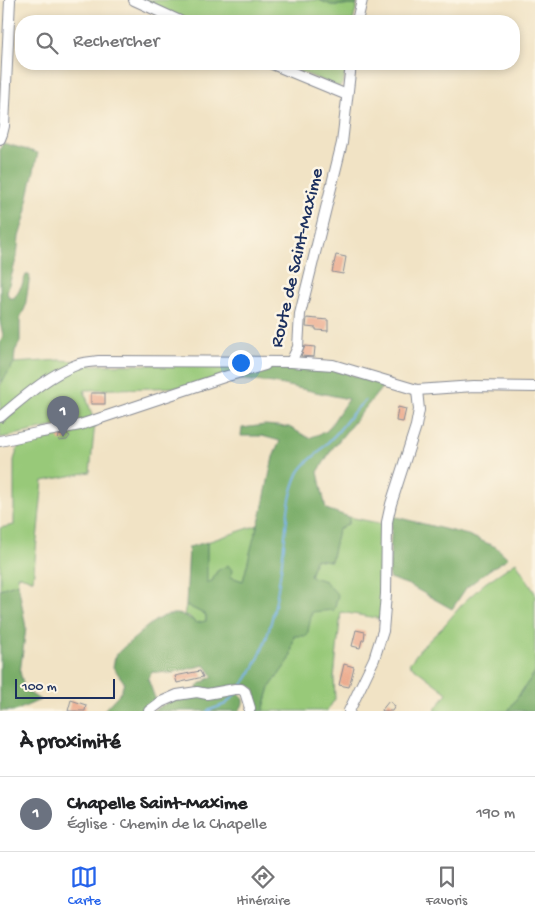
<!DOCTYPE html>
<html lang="fr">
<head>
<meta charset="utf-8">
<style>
	body { margin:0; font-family:"Gochi Hand",sans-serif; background:#f2f2f2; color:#202124 }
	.scale { position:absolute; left:15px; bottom:12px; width:100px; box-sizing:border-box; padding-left:5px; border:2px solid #1b2f5e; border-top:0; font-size:14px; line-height:18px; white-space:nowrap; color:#1b2f5e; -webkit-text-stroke:4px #fcf5e5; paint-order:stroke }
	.you { position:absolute; left:240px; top:362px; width:18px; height:18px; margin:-12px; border:4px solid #fff; border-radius:50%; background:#1a73e8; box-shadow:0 0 0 8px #1a73e833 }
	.badge { display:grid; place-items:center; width:32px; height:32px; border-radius:50%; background:#2563eb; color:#fff; font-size:16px; font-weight:700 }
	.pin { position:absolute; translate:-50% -41px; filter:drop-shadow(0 1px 2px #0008) }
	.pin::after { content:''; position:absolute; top:26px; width:18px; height:15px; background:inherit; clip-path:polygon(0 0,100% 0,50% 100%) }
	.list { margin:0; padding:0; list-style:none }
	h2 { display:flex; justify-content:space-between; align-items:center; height:65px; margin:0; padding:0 20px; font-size:21px }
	h2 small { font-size:16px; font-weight:400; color:#757577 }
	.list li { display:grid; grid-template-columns:32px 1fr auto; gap:15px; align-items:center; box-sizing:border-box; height:75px; padding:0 20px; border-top:1px solid #e0e0e0 }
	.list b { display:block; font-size:19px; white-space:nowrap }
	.list p { margin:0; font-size:16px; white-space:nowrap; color:#757577 }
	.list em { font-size:16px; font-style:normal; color:#757577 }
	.icon { flex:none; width:28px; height:28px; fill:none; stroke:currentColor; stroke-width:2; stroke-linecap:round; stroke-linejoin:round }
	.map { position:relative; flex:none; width:535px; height:711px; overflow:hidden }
	.search { position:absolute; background:#fff; box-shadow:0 2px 8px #0003; left:15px; right:15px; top:15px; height:55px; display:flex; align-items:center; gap:12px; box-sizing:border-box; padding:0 18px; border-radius:20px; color:#757577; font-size:19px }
	.sheet { height:140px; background:#fff }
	nav { display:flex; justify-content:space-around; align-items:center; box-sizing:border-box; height:70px; border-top:1px solid #e0e0e0; background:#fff; font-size:14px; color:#757577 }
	nav a { display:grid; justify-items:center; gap:2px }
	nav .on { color:#2563eb }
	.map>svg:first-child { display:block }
	.green { fill:#98c979; stroke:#5a7c6c }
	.forest { fill:#7aad69; stroke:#4a6e64 }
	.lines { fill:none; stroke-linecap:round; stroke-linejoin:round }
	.stream { stroke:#74b0e6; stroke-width:2 }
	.building { fill:#ecac8f }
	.minor-casing { stroke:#868992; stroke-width:12 }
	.minor { stroke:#fff; stroke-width:10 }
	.labels { text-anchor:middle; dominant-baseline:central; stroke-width:5; stroke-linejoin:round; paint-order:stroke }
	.street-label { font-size:19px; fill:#1b2f5e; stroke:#fcf5e5 }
</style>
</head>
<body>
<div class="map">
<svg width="535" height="711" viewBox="0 0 535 711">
	<rect width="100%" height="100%" fill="#fcf5e5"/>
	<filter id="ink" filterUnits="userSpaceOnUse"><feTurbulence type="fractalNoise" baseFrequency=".02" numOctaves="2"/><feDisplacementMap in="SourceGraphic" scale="10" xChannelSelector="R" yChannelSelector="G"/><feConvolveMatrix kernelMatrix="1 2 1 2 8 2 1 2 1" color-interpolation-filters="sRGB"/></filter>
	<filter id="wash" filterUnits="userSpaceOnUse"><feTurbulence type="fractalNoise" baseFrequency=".0096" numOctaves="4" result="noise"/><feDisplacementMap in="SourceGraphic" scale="20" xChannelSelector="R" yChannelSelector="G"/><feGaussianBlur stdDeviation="1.12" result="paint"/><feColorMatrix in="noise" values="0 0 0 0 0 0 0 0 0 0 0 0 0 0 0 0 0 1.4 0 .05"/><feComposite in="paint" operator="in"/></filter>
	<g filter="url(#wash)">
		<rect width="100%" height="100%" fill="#f1e3c5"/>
		<!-- green -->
		<g class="green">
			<polygon points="142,0 319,0 331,5 357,5 353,21 187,21"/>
			<path d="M281,64H346C345,72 346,82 339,87Z"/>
			<polygon points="60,360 77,361 0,415 0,385 14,363"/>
			<polygon points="263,364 184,387 84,390 93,418 0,438 0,423 3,420 57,376 85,365"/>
			<polygon points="95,423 90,472 43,481 33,580 17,575 18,583 0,589 0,528 14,525 14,460 21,438"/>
			<polygon points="349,517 383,524 382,619 341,612 334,678 335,699 327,711 263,711 270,687 290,659 294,636 312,612 325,581 310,577 315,559 331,561 338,530 349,523"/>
			<polygon points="258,525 243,581 231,577 217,571 212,581 206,583 207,542"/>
			<polygon points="516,562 535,593 535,672 508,711 434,711 447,693 409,664 421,648 442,628 465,601 485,583"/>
			<polygon points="186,605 206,615 206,621 196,623 189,616 184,615"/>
		</g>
		<!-- forest -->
		<g class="forest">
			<polygon points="319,0 358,0 357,5 331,5"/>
			<polygon points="3,143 38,153 27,201 27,210 19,237 17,256 7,292 9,298 14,298 22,285 26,275 30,275 25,308 20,318 20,342 15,351 14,363 0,385 0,344 3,335 0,322 0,149"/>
			<path d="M271,366L330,368L384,385L332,449L318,472L326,509L349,517V523L338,530L331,561L315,559L310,576L325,581L338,595L334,610L312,612L307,636H294L290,659L270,687L263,711H254C264,673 235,686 214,690C209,690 203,690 198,690L197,686L213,676L205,665L172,673L152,672L148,679L156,701L142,711H103L121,692L124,682L113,667C114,664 114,659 116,656C119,650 130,642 136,637C153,620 174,603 196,623L206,621V615L186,605L189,547L207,542V583L212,581L217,571L228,565L232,570L231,577L243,581L254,537L261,515L273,457L280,441L262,436H241L242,428L265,425L289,427L309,438L327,431L348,399L274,383L235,379L237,376Z"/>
			<polygon points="392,516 468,535 496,547 508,558 489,570 466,588 452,609 409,585 389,578"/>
			<polygon points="18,583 26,628 20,672 25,690 40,700 15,711 0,711 0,589"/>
			<polygon points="535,672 535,711 508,711"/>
			<path d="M239,693C245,699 244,706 238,711H152L178,697Z"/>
		</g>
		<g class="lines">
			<!-- stream -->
			<g class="stream">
				<path d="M242,685C271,650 279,589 284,545C287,520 288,496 298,474C302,465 312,458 319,452C324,446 329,441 335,435C345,424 353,410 365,401"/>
				<polyline points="207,711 226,704 236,693"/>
			</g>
		</g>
		<g id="blocks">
			<!-- building -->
			<g class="building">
				<polygon points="336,255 346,257 343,274 332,272"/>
				<polygon points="307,318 328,320 328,331 316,330 316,328 306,327"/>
				<polygon points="305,346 315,347 314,357 301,356"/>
				<rect x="91" y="393" width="14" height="11"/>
				<polygon points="398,407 406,409 403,422 396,421"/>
				<polygon points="67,434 70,436 67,440 59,441 58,436"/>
				<polygon points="356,630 365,632 364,640 362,640 360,648 352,646"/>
				<polygon points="344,664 354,667 349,687 339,685"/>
				<polygon points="200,671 203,677 177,683 175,676"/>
				<polygon points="71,700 86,705 85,711 68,711"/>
				<polygon points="389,701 395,706 392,711 381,711"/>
			</g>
		</g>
	</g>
	<g filter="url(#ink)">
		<use href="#blocks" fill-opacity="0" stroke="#868992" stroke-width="1"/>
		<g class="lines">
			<!-- minor casing -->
			<g class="minor-casing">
				<g id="minor">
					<polyline points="134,0 180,21"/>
					<polyline points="357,21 362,0"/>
					<polyline points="272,64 347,95"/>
					<polyline points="0,139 2,134 4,126 10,0"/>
					<polyline points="291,362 333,365 417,390 474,386 535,387"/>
					<path d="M0,417C23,398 47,376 76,365C83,362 91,362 99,361L291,362L298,347L300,314L342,143L351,64"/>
					<polyline points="0,441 37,433 80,425 224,377 265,365"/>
					<polyline points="149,711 161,702 177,695 197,692 207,694 235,689 241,689 245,692 250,708 249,711"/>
					<polyline points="349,711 374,659 383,631 386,594 387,522 391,504 416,426 419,410 417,390"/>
				</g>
			</g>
			<!-- minor -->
			<use href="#minor" class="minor"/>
		</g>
	</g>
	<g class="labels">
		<!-- street labels -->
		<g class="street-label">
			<text transform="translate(298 258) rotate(-77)">Route de Saint-Maxime</text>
		</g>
	</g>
</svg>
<div class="scale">100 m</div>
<div class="you"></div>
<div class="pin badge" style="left:63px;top:437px;background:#6b7280">1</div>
<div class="search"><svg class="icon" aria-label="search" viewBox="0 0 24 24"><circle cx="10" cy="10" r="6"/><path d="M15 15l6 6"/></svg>Rechercher</div>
</div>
<section class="sheet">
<h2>À proximité<small></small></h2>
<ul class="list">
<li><span class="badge" style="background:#6b7280">1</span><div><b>Chapelle Saint-Maxime</b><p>Église · Chemin de la Chapelle</p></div><em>190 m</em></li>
</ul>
</section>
<nav>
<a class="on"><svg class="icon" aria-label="map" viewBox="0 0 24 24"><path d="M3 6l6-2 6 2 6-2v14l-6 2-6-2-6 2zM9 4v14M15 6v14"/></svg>Carte</a>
<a><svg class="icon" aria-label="directions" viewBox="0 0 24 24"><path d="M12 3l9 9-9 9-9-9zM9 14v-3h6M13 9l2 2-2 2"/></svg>Itinéraire</a>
<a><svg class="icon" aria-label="saved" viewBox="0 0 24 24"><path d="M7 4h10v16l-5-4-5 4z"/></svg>Favoris</a>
</nav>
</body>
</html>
